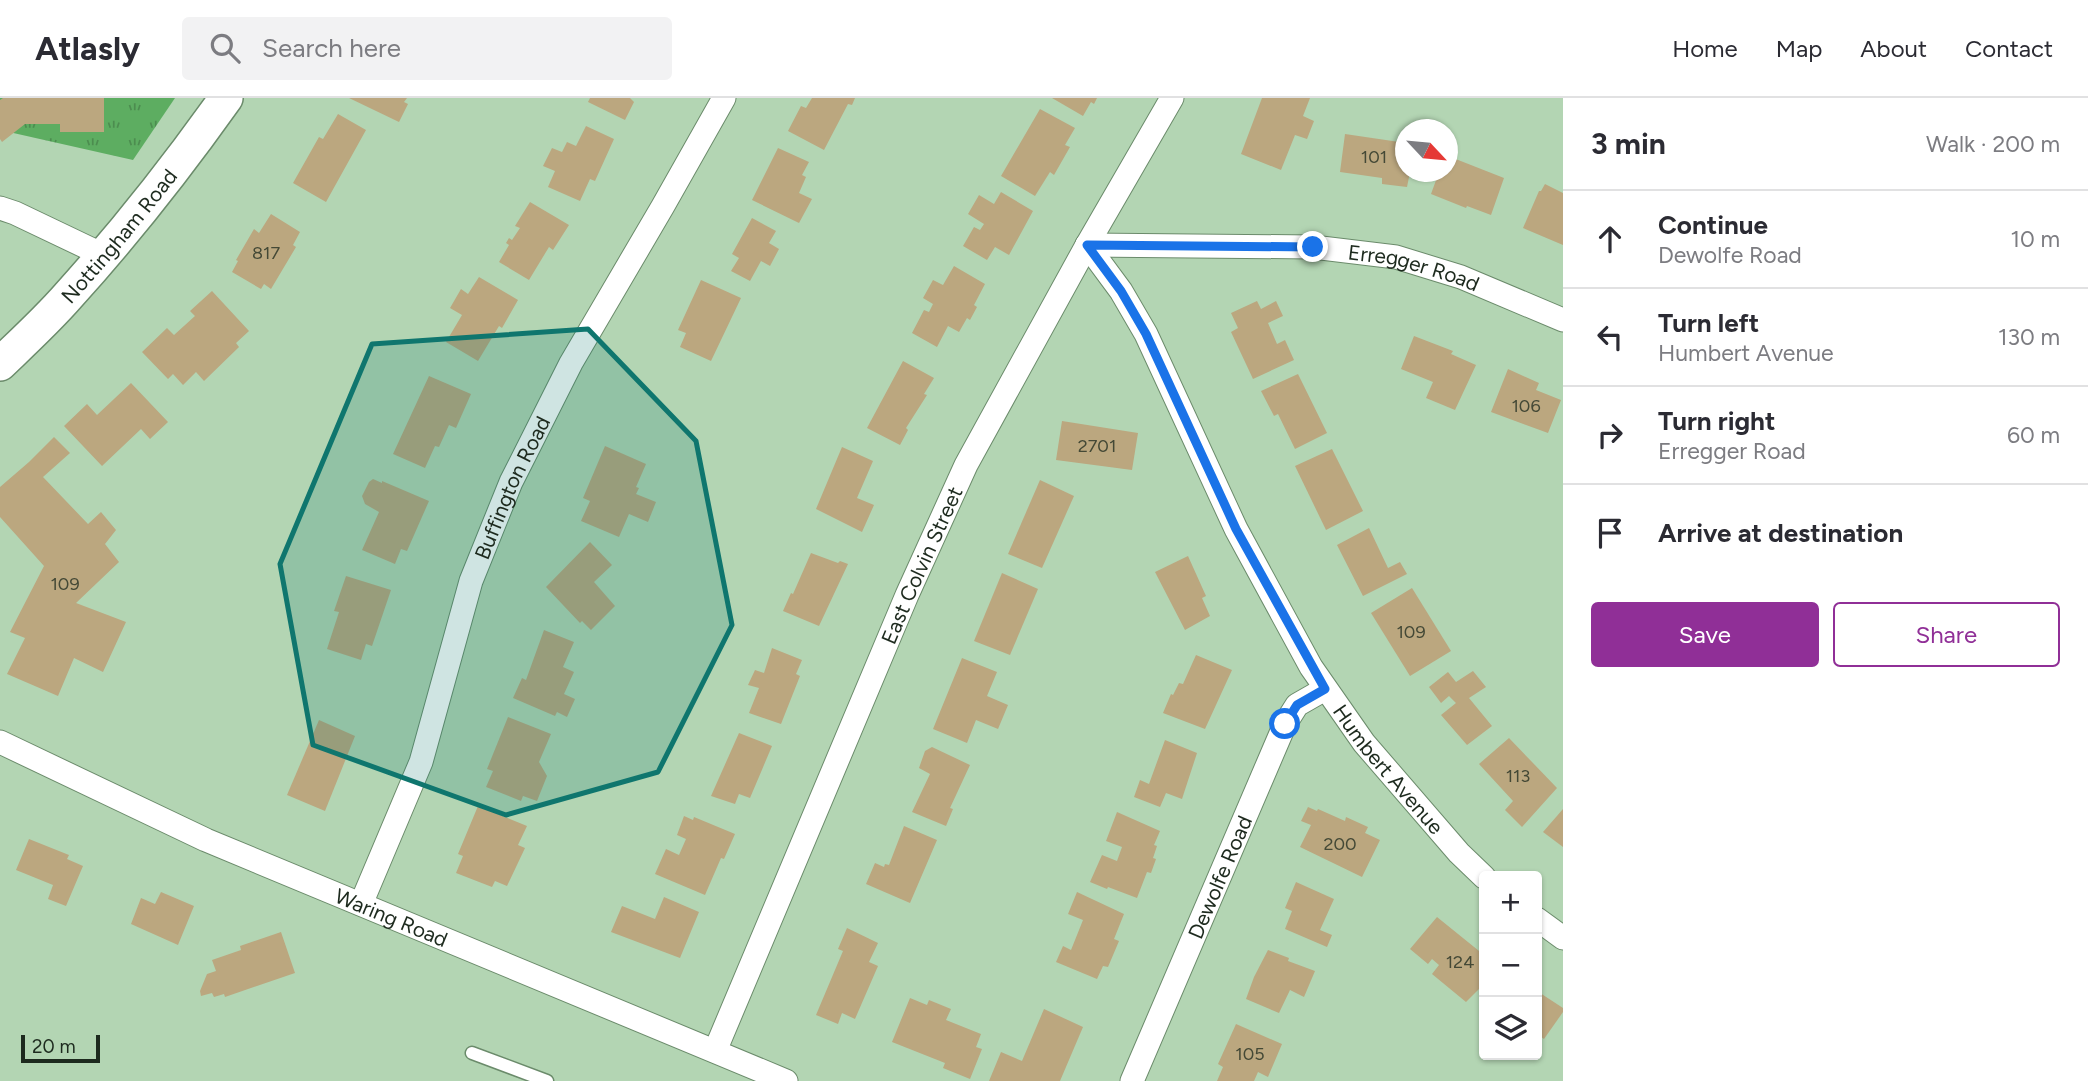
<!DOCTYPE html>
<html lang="en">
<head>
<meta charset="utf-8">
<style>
	body { margin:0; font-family:Figtree,sans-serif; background:#f2f2f3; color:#2b2b33 }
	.controls { position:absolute; right:21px; bottom:21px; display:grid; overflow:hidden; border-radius:7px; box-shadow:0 2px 5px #0004 }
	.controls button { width:63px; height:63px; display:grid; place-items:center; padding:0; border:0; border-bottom:2px solid #e1e1e2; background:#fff; color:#2b2b33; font:35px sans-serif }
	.compass { position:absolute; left:1395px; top:21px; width:63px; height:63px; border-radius:50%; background:#fff; box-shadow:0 2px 5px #0004; rotate:116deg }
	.scale { position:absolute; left:21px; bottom:18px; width:79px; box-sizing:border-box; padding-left:7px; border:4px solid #1d2a1e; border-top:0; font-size:19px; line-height:24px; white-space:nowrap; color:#1d2a1e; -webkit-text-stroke:5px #b3d5b3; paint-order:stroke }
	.stop { position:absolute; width:21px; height:21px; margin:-16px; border:5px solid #1a73e8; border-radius:50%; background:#fff }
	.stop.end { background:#1a73e8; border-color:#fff; box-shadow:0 2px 7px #0008 }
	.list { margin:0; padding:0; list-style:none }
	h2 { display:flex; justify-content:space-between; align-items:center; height:91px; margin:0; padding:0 28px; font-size:30px }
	h2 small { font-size:23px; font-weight:400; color:#7c7c81 }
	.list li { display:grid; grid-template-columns:46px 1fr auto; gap:21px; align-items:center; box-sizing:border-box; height:98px; padding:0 28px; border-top:2px solid #e1e1e2 }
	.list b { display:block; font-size:26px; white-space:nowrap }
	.list p { margin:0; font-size:23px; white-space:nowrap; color:#7c7c81 }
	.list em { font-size:23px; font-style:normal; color:#7c7c81 }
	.actions { display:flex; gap:14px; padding:21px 28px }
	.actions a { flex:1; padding:16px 0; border:2px solid #902f97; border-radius:7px; text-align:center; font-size:24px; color:#902f97 }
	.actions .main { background:#902f97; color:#fff }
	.icon { flex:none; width:38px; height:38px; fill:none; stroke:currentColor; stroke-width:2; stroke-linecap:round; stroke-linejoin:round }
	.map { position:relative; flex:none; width:1563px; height:983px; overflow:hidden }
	header { display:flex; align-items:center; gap:42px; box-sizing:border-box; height:98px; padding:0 35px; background:#fff; border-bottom:2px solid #e1e1e2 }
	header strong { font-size:33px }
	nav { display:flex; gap:38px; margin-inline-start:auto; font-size:24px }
	.search { width:490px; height:63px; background:#f2f2f3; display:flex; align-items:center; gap:18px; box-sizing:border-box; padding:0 24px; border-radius:7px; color:#7c7c81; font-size:26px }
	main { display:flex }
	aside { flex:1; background:#fff }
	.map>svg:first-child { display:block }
	.grass { fill:url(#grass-tufts) }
	.building { fill:#bba77f }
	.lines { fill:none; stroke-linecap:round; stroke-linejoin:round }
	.lane-casing { stroke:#6b8b6b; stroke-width:15 }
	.street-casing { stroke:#6b8b6b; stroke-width:25 }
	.secondary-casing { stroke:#6b8b6b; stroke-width:36 }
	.lane { stroke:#fff; stroke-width:12 }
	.street { stroke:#fff; stroke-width:23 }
	.secondary { stroke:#fff; stroke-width:33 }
	.route { stroke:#1a73e8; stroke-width:9 }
	.marked { fill:#0f766e; fill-opacity:0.2; stroke:#0f766e; stroke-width:5; stroke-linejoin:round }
	.labels { text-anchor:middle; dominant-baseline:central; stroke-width:7; stroke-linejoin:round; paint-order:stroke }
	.number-label { font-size:18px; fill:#444936 }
	.street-label { font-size:21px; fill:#1d2a1e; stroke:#b3d5b3 }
</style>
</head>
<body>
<header>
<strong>Atlasly</strong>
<div class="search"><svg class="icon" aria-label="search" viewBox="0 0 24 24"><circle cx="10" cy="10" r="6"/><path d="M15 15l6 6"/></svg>Search here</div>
<nav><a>Home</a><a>Map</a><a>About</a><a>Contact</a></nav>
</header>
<main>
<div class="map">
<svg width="1563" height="983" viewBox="0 0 1563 983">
	<defs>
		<pattern id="grass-tufts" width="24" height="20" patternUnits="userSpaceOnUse" patternTransform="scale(1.75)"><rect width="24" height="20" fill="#5dad61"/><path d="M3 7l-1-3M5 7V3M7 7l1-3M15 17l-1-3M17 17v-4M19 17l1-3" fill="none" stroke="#4c8d4f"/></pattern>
	</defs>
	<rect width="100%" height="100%" fill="#b3d5b3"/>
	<!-- grass -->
	<polygon class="grass" points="0,0 175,0 133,62 0,32"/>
	<!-- building -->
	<g class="building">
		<polygon points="3,0 104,0 104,34 60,34 60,26 25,26 2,44 0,41 0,2"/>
		<polygon points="349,0 407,0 404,4 408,6 399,24"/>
		<polygon points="590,0 630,0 634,4 625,22 588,4"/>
		<polygon points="812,0 855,0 852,7 848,6 824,52 788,33 801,8 806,10"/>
		<polygon points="1052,0 1097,0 1094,6 1091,4 1083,18"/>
		<polygon points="1262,0 1310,0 1303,18 1314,23 1307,41 1295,37 1281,72 1241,56"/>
		<polygon points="1040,11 1075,30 1065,47 1070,49 1054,77 1050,74 1035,98 1001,78"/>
		<polygon points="338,16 366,32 326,104 293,85 319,39 323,41"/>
		<polygon points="586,28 614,41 595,83 590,81 580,103 548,89 555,73 543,68 552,50 562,54 567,44 576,48"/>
		<polygon points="1345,36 1406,45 1406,74 1410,74 1407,89 1382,86 1382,80 1340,74"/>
		<polygon points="778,50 809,64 802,77 806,79 799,95 812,101 799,125 752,102"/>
		<polygon points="1448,58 1504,80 1491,117 1467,108 1466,110 1431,96 1439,74 1448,74"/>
		<polygon points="1545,86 1563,95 1563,147 1523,130 1539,93 1541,93"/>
		<polygon points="1001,94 1033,113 1009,157 995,149 987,162 963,148 974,129 980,132 984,126 968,116 979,97 994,106"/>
		<polygon points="530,104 569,127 553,152 549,149 529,182 499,164 509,147 506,145 509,140 512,142 520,130 515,128"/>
		<polygon points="271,116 300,134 293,147 296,149 271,191 264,186 261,191 232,174 238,163 236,162 254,131 259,135"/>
		<polygon points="752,120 776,133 769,145 779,151 770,168 761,163 750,183 731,173 739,160 732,156"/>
		<polygon points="954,168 985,186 974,207 977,209 970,222 967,220 959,234 948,228 937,249 912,235 924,212 929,214 933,206 923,200 933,182 943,187"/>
		<polygon points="479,179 518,202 502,230 499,228 478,263 446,244 462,217 450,210 461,191 468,196"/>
		<polygon points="701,182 741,200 711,263 680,249 686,235 678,232"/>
		<polygon points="212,193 249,233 236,245 239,249 204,283 196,274 183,287 173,276 168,281 142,254 167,230 174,237 195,218 190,213"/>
		<polygon points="1257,203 1261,211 1276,203 1283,218 1268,225 1277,246 1285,242 1294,262 1253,281 1231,234 1238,230 1231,215"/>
		<polygon points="1414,238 1453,253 1451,256 1476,267 1455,312 1426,300 1433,284 1401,271"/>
		<polygon points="903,263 934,280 924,296 927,297 906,330 908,332 900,347 867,330"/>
		<polygon points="1508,271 1539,285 1536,292 1561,302 1548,335 1491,314"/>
		<polygon points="1298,276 1327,335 1295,351 1278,316 1274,318 1261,293"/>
		<polygon points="429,278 471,296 456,330 449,327 439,349 435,348 425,370 393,356"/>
		<polygon points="131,285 168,324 150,341 141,331 102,368 64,328 87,306 97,317"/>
		<polygon points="1062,323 1138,335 1132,372 1056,362"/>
		<polygon points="54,339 70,355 43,379 88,426 101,414 116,432 105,446 119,464 76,505 126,524 103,574 74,560 58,598 7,576 25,540 10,534 44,468 0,419 0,389 29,364"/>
		<polygon points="605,348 646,366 636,389 639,390 636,396 656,404 648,424 629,416 619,439 581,423 590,403 583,400"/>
		<polygon points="842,349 873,363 857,400 874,407 862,434 816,411"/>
		<polygon points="1332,351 1363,413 1326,432 1295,368"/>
		<polygon points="373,381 382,385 382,383 429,403 407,453 401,451 395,466 362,452 379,414 365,406 362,398 369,384"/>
		<polygon points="1040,382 1074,398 1042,470 1008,456"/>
		<polygon points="1369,430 1388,470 1400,464 1407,476 1363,498 1337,447"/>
		<polygon points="590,444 612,467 594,484 615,508 591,532 582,523 580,525 546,489"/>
		<polygon points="811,455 838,465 840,463 848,466 819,528 783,513 791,495 793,496"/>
		<polygon points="1188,458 1206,498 1202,500 1210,518 1185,532 1155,474"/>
		<polygon points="1002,475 1038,491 1010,557 974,543"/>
		<polygon points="346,478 391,492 372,548 366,546 361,562 327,551 339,514 334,513"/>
		<polygon points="1412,490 1451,553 1410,578 1371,515"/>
		<polygon points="544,532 574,544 563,569 574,574 564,596 575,601 567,619 557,614 555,618 513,600 522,580 526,582"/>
		<polygon points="772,550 802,562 796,576 800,578 781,626 749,615 759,590 748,587 755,572 764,575"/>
		<polygon points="1196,557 1232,572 1205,631 1163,615 1171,596 1173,597 1179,585 1183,586"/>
		<polygon points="962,560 997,574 987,598 1008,607 998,631 976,622 967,645 933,631"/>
		<polygon points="1473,573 1486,589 1469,600 1492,628 1467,647 1441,617 1456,605 1449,598 1441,605 1429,589 1448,574 1456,584"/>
		<polygon points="508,619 551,636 539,664 547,678 537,703 523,698 521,703 486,689 493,673 487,671"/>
		<polygon points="319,622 355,638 325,713 287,697"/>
		<polygon points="739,635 772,648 750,700 739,696 735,706 711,698"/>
		<polygon points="1509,640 1557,690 1522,729 1505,712 1513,703 1479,666"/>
		<polygon points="1165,642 1197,655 1182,701 1166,695 1160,709 1134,699 1140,682 1149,686"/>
		<polygon points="932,649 970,667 950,710 953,711 946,728 912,714 930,676 919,670 925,653"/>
		<polygon points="478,708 527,728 518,747 525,750 507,788 495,783 492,789 456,775 463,758 458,756"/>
		<polygon points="1308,709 1317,713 1318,711 1345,723 1346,719 1368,729 1365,735 1380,742 1362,779 1300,749 1311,727 1301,723"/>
		<polygon points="1563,711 1563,749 1543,734"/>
		<polygon points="1117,714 1160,733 1154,747 1157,748 1153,760 1156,761 1151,775 1147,774 1137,800 1108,789 1107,791 1090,784 1102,757 1117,763 1122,749 1106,743"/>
		<polygon points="684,718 693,722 694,719 735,736 724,761 721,760 705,797 655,776 666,751 679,757 686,741 677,737"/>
		<polygon points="904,728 937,742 910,805 866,786 875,765 884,769 885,766 889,767"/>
		<polygon points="29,741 69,757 67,761 83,768 66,808 48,801 53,787 16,772"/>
		<polygon points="1296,784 1334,801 1320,832 1332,837 1327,849 1285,831 1292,813 1285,810"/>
		<polygon points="161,794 194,808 178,847 131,826 141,800 155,806"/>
		<polygon points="1077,794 1124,816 1114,841 1119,843 1108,869 1103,868 1097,881 1056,864 1063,848 1071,852 1083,822 1068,816"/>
		<polygon points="664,799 699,814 680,860 611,834 622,808 655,821"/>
		<polygon points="1437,819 1484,857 1484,886 1466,904 1432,876 1439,867 1432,861 1428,866 1410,851"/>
		<polygon points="847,830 878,845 869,864 878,868 855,921 842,915 838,926 816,917 843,853 838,851"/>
		<polygon points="281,834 295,875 225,899 224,896 214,899 212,895 201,898 200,893 207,876 216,873 212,862 241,852 240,848"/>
		<polygon points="1268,852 1289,860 1288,863 1315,873 1304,899 1290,892 1279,915 1246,901 1254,879"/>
		<polygon points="1537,893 1563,910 1563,914 1544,941 1537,936"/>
		<polygon points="910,900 927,907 929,902 951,911 946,922 981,936 976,949 982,951 970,981 943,970 945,965 892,944"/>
		<polygon points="1044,911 1083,929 1060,983 989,983 1001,954 1022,963"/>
		<polygon points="1236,926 1282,946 1268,979 1258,974 1254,983 1217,983 1223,969 1218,966"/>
	</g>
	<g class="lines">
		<!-- lane casing -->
		<g class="lane-casing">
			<polyline id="lane" points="472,955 547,983"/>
		</g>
		<!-- street casing -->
		<g class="street-casing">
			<g id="street">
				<polyline points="0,110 15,115 103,157"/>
				<path id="s1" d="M1087,147L1121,193L1146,236L1236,431L1311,569L1364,645L1459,755L1484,779"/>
				<path id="s2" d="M1087,147L1313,149L1396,159L1461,179L1563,222"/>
				<path id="s3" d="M0,644L206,742L786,983"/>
				<path id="s4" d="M361,806L421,664L471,483L511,384L571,265L663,108L724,0"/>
				<polyline points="1537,821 1563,840"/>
				<path id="s5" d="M715,953L907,497L966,367L1087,147L1172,0"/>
				<path id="s6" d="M1132,983L1285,626L1297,607L1325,591"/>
			</g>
		</g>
		<!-- secondary casing -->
		<g class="secondary-casing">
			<g id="secondary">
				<path id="s7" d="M0,266C23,244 47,222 68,198C125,135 177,69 226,0"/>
			</g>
		</g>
		<!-- lane -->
		<use href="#lane" class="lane"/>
		<!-- street -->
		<use href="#street" class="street"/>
		<!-- secondary -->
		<use href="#secondary" class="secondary"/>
	</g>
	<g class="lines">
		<!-- route -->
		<polyline class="route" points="1285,626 1297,607 1325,591 1236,431 1146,236 1121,193 1087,147 1313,149"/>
	</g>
	<!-- marked area -->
	<path class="marked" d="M588,231L696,343L732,527L658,674L506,717L313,647L280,466L372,246Z"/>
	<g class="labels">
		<!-- number labels -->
		<g class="number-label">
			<text x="1374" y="59">101</text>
			<text x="266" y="155">817</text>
			<text x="1526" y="308">106</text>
			<text x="1097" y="348">2701</text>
			<text x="65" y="486">109</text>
			<text x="1411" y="534">109</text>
			<text x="1518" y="678">113</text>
			<text x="1340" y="746">200</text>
			<text x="1460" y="864">124</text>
			<text x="1250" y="956">105</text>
		</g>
		<!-- street labels -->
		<g class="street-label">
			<text stroke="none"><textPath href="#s7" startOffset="175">Nottingham Road</textPath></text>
			<text stroke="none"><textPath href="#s2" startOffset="329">Erregger Road</textPath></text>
			<text stroke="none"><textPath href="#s4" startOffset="444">Buffington Road</textPath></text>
			<text stroke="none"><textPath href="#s5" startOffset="528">East Colvin Street</textPath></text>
			<text stroke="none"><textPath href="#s1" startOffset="607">Humbert Avenue</textPath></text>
			<text stroke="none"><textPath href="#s6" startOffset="222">Dewolfe Road</textPath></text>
			<text stroke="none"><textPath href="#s3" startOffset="429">Waring Road</textPath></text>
		</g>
	</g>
</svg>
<div class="controls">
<button>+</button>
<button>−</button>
<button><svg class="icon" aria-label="layers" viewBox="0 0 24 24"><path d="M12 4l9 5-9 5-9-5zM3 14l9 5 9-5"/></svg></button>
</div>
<svg class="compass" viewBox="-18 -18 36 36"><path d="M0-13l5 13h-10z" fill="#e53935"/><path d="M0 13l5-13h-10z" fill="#7c7c81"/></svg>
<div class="scale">20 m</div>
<div class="stop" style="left:1285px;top:626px"></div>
<div class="stop end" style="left:1313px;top:149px"></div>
</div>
<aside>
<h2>3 min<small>Walk · 200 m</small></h2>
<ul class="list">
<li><svg class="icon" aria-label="ahead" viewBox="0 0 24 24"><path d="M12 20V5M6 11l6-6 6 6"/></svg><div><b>Continue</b><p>Dewolfe Road</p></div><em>10 m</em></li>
<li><svg class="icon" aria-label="left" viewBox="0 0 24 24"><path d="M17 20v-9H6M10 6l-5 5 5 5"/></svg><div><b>Turn left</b><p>Humbert Avenue</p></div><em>130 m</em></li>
<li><svg class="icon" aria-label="right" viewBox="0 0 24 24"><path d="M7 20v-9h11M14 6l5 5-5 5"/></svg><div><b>Turn right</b><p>Erregger Road</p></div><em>60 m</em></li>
<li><svg class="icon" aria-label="arrive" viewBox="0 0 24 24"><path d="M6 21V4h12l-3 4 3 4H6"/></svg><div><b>Arrive at destination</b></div></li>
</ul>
<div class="actions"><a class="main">Save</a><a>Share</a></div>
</aside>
</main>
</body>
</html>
